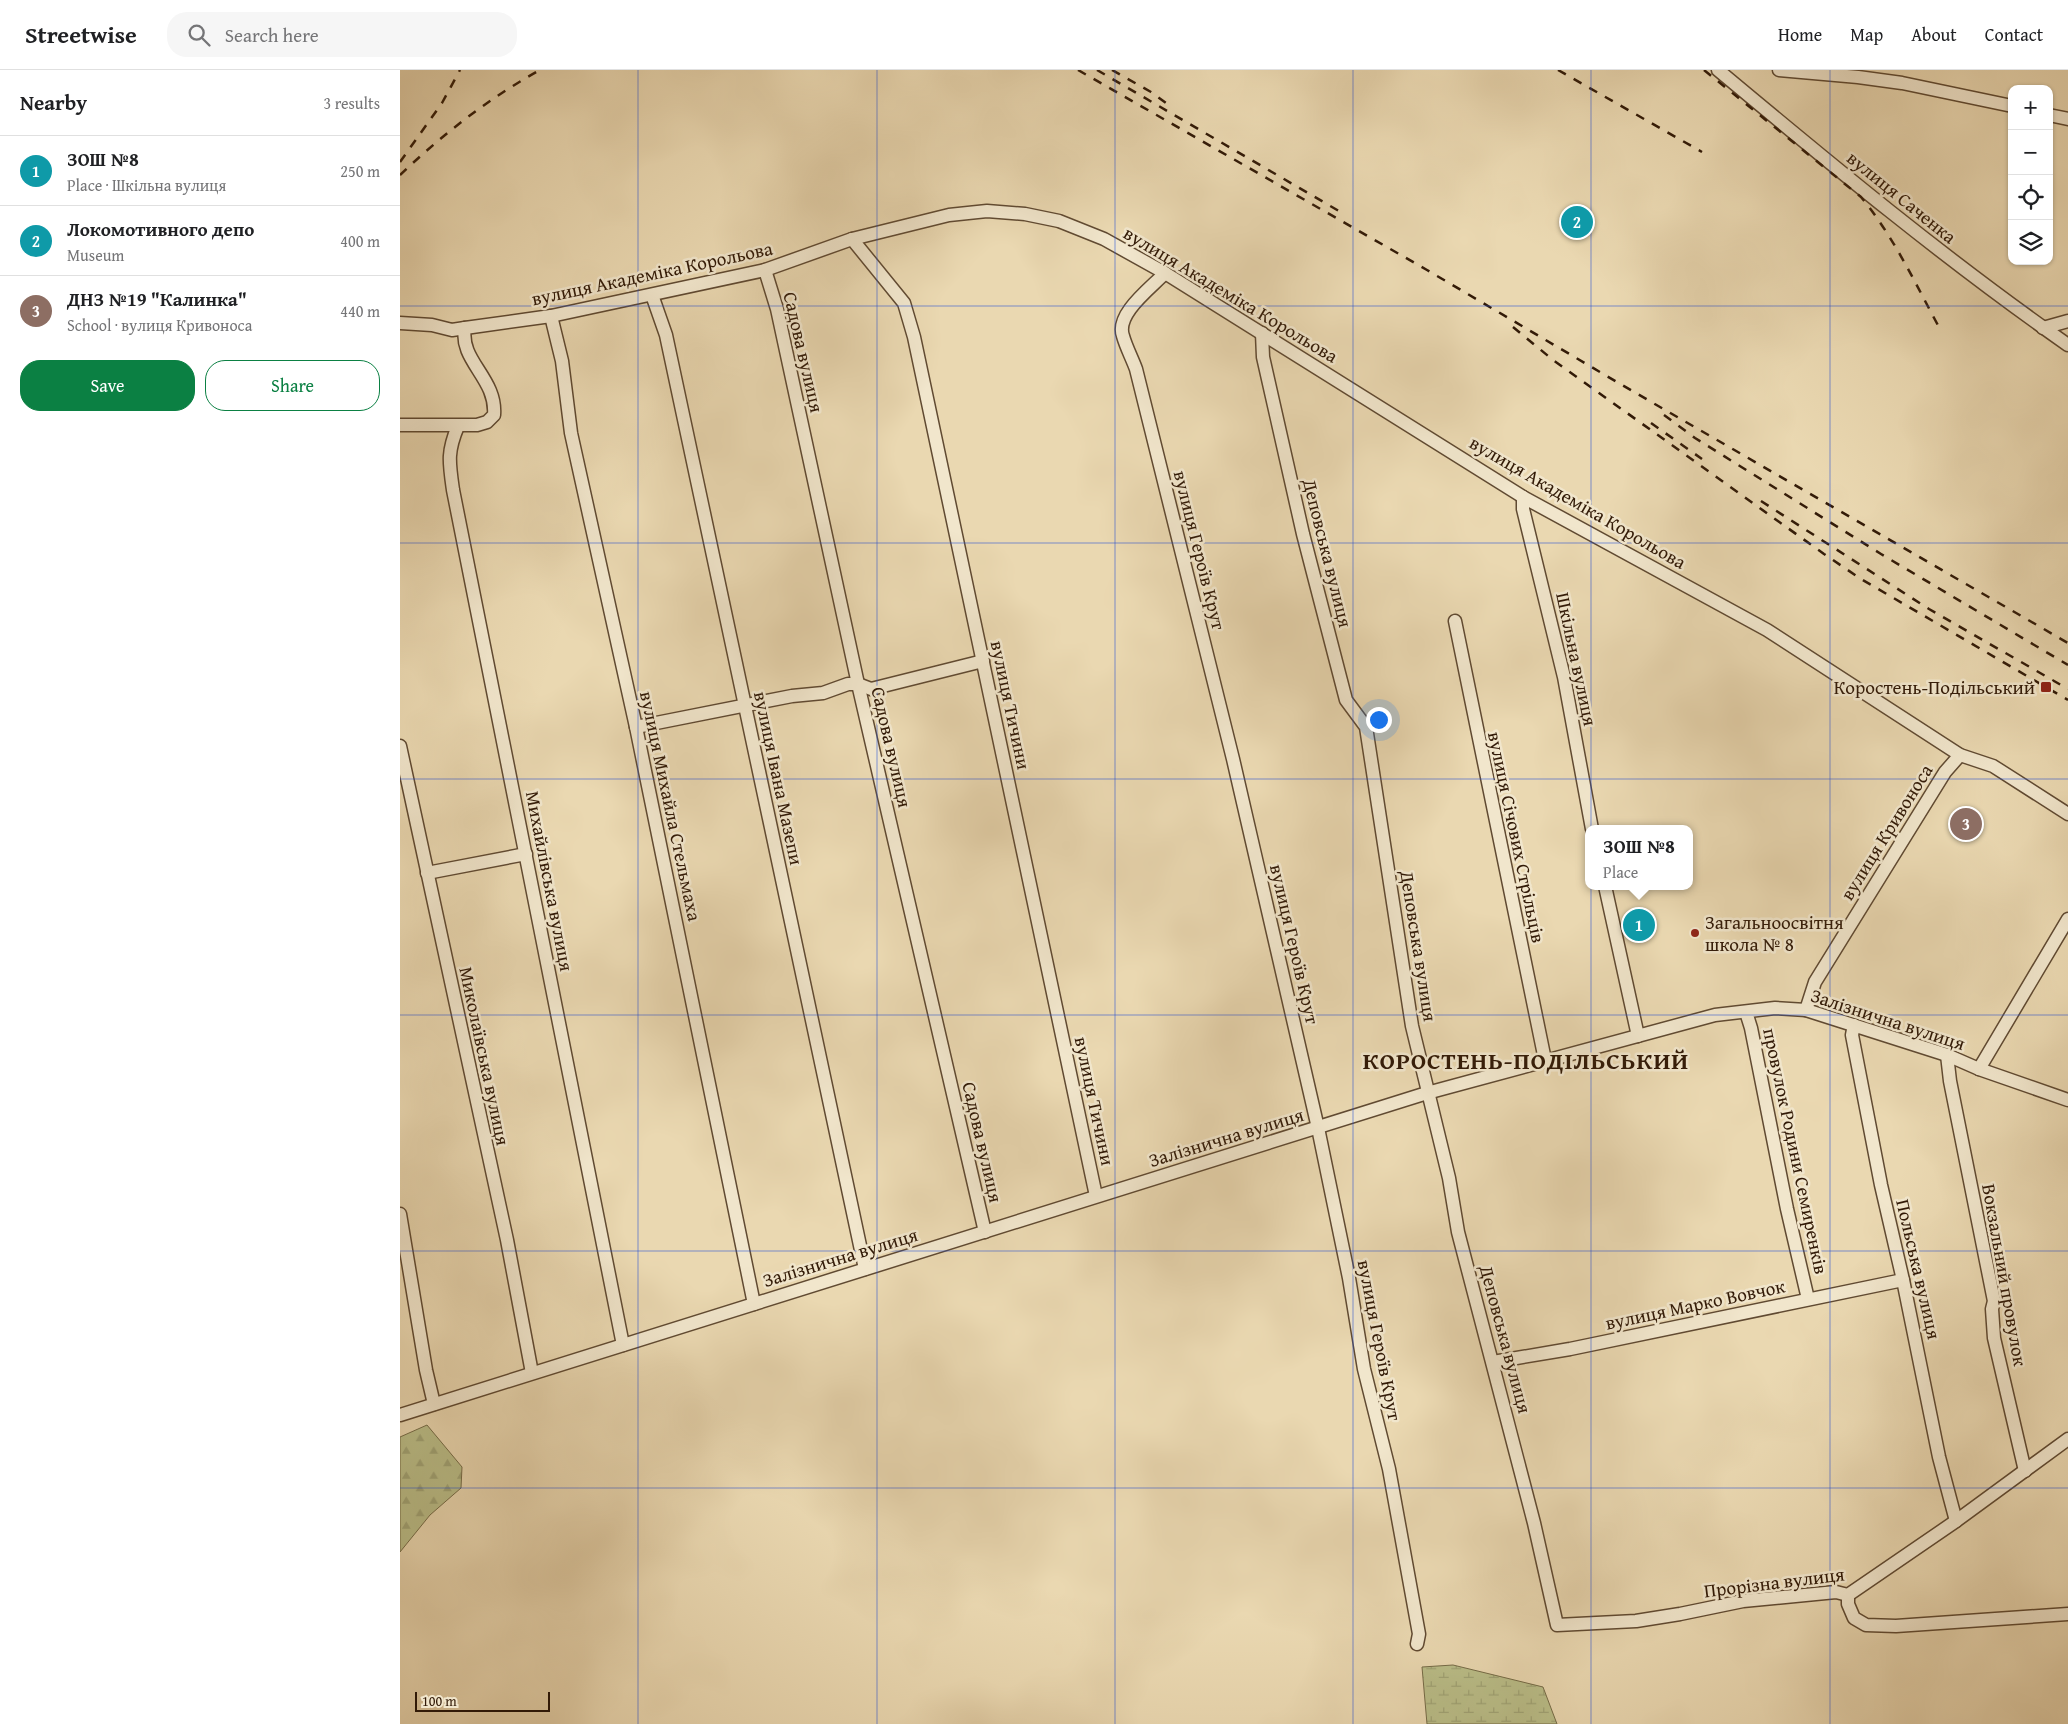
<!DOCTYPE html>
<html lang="en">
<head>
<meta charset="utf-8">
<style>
	body { margin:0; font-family:"Gentium Book Plus",serif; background:#f6f6f6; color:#202124 }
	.controls { position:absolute; right:15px; top:15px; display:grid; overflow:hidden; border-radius:10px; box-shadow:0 1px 4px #0004 }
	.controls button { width:45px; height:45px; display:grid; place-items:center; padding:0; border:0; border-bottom:1px solid #e0e0e0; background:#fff; color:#202124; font:25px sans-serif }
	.scale { position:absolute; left:15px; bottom:12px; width:135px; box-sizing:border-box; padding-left:5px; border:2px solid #321a07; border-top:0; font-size:14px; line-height:18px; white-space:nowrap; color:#321a07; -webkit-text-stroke:4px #f1e6cc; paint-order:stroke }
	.you { position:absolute; left:978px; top:649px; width:18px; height:18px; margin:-12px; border:4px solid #fff; border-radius:50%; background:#1a73e8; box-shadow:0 0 0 8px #1a73e833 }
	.badge { display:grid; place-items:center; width:32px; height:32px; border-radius:50%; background:#0b8043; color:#fff; font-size:16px; font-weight:700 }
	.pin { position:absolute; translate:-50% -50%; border:2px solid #fff; box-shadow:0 1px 5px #0006 }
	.popup { position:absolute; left:1185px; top:755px; width:108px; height:65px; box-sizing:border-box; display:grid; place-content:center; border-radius:10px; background:#fff; filter:drop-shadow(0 1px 4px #0005); font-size:16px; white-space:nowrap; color:#757577 }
	.popup b { font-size:19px; color:#202124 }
	.popup::after { content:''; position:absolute; left:50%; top:100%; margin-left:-10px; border:10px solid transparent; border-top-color:#fff }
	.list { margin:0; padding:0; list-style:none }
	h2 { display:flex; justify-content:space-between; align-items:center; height:65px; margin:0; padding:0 20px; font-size:21px }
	h2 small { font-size:16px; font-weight:400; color:#757577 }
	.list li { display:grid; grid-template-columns:32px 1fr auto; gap:15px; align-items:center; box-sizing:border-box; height:70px; padding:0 20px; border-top:1px solid #e0e0e0 }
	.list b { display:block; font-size:19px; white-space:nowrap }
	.list p { margin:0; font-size:16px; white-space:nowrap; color:#757577 }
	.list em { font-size:16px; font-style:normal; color:#757577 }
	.actions { display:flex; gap:10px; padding:15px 20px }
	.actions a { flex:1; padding:11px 0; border:1px solid #0b8043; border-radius:20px; text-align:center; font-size:18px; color:#0b8043 }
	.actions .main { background:#0b8043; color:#fff }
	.icon { flex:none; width:28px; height:28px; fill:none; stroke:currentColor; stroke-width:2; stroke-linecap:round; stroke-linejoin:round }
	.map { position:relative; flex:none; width:1668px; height:1654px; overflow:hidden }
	header { display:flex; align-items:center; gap:30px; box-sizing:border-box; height:70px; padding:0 25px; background:#fff; border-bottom:1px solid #e0e0e0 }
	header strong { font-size:24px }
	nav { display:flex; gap:28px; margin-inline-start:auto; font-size:18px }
	.search { width:350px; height:45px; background:#f6f6f6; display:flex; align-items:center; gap:12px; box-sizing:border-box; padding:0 18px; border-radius:20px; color:#757577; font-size:19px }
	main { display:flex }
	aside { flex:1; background:#fff }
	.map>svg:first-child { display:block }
	.forest { fill:url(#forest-firs); stroke:#766c48 }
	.wetland { fill:url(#wetland-marsh); stroke:#766c48 }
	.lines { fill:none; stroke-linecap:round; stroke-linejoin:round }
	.minor-casing { stroke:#604a32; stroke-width:15 }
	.minor { stroke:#f1e6cc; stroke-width:12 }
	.rail { stroke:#321a07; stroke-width:2.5; stroke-dasharray:9 9; stroke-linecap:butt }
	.grid { fill:none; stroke:#1d4ed8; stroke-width:1; stroke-opacity:0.55 }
	.poi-dot { fill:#8f2418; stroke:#f1e6cc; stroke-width:2 }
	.labels { text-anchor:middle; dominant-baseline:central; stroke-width:5; stroke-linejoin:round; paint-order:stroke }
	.street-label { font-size:19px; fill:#321a07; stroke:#f1e6cc }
	.poi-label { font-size:19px; fill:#321a07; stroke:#f1e6cc; text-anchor:end }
	.district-label { font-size:24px; font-weight:bold; letter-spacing:1px; fill:#321a07; stroke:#f1e6cc }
</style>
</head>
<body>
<header>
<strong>Streetwise</strong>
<div class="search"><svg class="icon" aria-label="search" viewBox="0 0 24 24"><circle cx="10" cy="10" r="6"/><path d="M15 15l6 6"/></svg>Search here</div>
<nav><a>Home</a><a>Map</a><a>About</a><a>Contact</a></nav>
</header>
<main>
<aside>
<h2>Nearby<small>3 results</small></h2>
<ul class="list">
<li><span class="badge" style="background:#0f9aa8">1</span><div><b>ЗОШ №8</b><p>Place · Шкільна вулиця</p></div><em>250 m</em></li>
<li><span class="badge" style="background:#0f9aa8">2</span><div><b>Локомотивного депо</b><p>Museum</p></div><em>400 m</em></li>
<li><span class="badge" style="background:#8d6e63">3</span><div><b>ДНЗ №19 &quot;Калинка&quot;</b><p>School · вулиця Кривоноса</p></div><em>440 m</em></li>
</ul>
<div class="actions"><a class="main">Save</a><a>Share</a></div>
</aside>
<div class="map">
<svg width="1668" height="1654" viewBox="0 0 1668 1654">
	<defs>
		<pattern id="forest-firs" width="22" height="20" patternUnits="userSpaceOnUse" patternTransform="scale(1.25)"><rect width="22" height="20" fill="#babe89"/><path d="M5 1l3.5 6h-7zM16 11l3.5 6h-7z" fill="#a0a375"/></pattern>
		<pattern id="wetland-marsh" width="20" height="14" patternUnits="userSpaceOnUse" patternTransform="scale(1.25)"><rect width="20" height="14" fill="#babe89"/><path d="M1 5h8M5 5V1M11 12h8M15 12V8" fill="none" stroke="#a0a375"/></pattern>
	</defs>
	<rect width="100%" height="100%" fill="#ead8b1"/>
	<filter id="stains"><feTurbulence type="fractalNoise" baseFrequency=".004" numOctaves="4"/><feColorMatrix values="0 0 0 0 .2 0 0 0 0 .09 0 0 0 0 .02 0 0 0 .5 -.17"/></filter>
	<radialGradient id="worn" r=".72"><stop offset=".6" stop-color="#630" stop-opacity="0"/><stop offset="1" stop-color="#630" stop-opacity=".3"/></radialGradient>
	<!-- forest -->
	<polygon class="forest" points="27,1355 62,1397 61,1418 30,1445 0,1482 0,1367"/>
	<!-- wetland -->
	<polygon class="wetland" points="1053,1595 1143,1617 1157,1654 1027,1654 1022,1597"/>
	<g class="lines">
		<!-- minor casing -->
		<g class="minor-casing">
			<g id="minor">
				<path d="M1318,0C1433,96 1545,189 1668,275"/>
				<polyline points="1379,0 1458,7 1502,13 1612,36"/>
				<polyline points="1649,45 1668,49"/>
				<polyline points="452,169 504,233 514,267 696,1126"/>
				<polyline points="365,200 377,239 458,614 585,1162"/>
				<path d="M765,203C751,218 715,244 723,266C726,277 732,288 736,299L833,689L918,1058L949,1208L964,1299L989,1399L1019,1564L1017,1574"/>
				<polyline points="252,225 266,265 465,1199"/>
				<polyline points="151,246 162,291 171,363 236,657 354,1234"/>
				<polyline points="0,253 32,255 52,260 65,258"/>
				<polyline points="1643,258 1668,251"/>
				<polyline points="862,263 863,287 903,464 946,630 966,657 1012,956 1049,1108 1058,1162 1134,1453 1157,1555 1236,1551 1280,1544 1343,1531 1436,1522 1448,1525 1556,1451 1668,1369"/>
				<path d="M0,355H77L87,352L94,345C97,308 59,291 65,258L151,246L365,200L452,169L549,145L587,141L625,144L659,151L704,169L765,203L1123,427L1367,560L1560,685L1593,696L1668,744"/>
				<path d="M58,356C47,382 49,392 53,420L223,1275"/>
				<polyline points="1123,427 1123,439 1164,607 1192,759"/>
				<polyline points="1055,551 1145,990"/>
				<polyline points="236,657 392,626 423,623 448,614 458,614 471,619 583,591"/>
				<polyline points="0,676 107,1170 132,1303"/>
				<polyline points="27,803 126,784"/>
				<polyline points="1205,816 1238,966"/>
				<polyline points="1406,940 1415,912 1545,702 1560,685"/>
				<polyline points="1346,942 1351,958 1387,1139 1408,1229"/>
				<polyline points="1454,955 1452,965 1481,1115 1503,1210 1539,1387 1556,1451"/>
				<polyline points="1547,985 1550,1011 1594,1231 1592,1239 1594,1268 1625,1401"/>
				<polyline points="1579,999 1668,849"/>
				<polyline points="0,1144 26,1300 34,1334"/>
				<polyline points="1093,1292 1170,1279 1503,1210"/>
				<polyline points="0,1345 1027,1023 1315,945 1375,938 1406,940 1547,985 1579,999 1668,1030"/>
				<polyline points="1448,1525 1448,1534 1454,1548 1466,1555 1496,1556 1668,1544"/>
			</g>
		</g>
		<!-- minor -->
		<use href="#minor" class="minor"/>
		<!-- rail -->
		<g class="rail">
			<polyline points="678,0 1027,200 1222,315 1668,573"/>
			<polyline points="697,0 944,144"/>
			<polyline points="712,0 751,22 766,33"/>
			<polyline points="1158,0 1302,82"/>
			<path d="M1304,0L1461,127C1494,167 1515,213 1540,259"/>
			<polyline points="0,92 42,33 60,0"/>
			<path d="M0,105C42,65 89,28 140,0"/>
			<polyline points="1113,257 1153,290 1424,484 1461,509 1668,630"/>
			<polyline points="1264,345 1295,368 1481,484 1668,595"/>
			<polyline points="1251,353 1302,389"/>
			<polyline points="1361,431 1529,539 1668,619"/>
		</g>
	</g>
	<!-- grid -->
	<path class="grid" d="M238,0V1654M477,0V1654M715,0V1654M953,0V1654M1191,0V1654M1430,0V1654M0,236H1668M0,473H1668M0,709H1668M0,945H1668M0,1181H1668M0,1418H1668"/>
	<!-- markers -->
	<g class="poi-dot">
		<rect x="1640" y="611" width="12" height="12" rx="2.5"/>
		<circle cx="1295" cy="863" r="5"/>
	</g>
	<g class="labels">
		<!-- street labels -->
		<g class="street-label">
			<text transform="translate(1502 127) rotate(39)">вулиця Саченка</text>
			<text transform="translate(252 203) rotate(-12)">вулиця Академіка Корольова</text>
			<text transform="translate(831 224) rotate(31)">вулиця Академіка Корольова</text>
			<text transform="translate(404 282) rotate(77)">Садова вулиця</text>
			<text transform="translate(1178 432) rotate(30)">вулиця Академіка Корольова</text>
			<text transform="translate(800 480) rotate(76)">вулиця Героїв Крут</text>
			<text transform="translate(928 483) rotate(76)">Деповська вулиця</text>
			<text transform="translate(1177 589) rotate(78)">Шкільна вулиця</text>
			<text transform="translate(611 635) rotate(78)">вулиця Тичини</text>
			<text transform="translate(492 677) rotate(77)">Садова вулиця</text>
			<text transform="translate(379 708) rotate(78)">вулиця Івана Мазепи</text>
			<text transform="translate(271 736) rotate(78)">вулиця Михайла Стельмаха</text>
			<text transform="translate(1486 762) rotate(-58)">вулиця Кривоноса</text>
			<text transform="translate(1117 767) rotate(78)">вулиця Січових Стрільців</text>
			<text transform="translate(150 811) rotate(79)">Михайлівська вулиця</text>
			<text transform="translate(895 874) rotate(77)">вулиця Героїв Крут</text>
			<text transform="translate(1019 876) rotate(81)">Деповська вулиця</text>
			<text transform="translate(1488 949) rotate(18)">Залізнична вулиця</text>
			<text transform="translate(85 986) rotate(78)">Миколаївська вулиця</text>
			<text transform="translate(695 1031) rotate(78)">вулиця Тичини</text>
			<text transform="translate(826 1067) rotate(-17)">Залізнична вулиця</text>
			<text transform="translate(583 1072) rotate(77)">Садова вулиця</text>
			<text transform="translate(1396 1081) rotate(78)">провулок Родини Семиренків</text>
			<text transform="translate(440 1187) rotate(-17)">Залізнична вулиця</text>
			<text transform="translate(1519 1199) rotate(77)">Польська вулиця</text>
			<text transform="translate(1605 1205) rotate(80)">Вокзальний провулок</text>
			<text transform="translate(1295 1234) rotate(-12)">вулиця Марко Вовчок</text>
			<text transform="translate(1106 1269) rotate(75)">Деповська вулиця</text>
			<text transform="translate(980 1270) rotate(79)">вулиця Героїв Крут</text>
			<text transform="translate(1374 1512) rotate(-7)">Прорізна вулиця</text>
		</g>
		<!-- poi labels -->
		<g class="poi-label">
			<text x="1635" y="617">Коростень-Подільський</text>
			<text x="1305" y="852" text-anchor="start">Загальноосвітня<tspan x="1305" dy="22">школа № 8</tspan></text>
		</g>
		<!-- district labels -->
		<g class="district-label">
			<text x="1126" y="990">КОРОСТЕНЬ-ПОДІЛЬСЬКИЙ</text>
		</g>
	</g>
	<rect width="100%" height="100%" filter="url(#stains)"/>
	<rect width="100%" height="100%" fill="url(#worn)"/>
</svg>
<div class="controls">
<button>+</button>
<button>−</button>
<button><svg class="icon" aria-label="locate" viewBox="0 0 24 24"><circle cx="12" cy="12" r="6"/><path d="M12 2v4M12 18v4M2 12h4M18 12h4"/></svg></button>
<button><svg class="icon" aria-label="layers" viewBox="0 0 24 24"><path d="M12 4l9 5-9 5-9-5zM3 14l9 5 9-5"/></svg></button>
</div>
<div class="scale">100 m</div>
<div class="you"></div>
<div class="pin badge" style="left:1239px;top:855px;background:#0f9aa8">1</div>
<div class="popup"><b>ЗОШ №8</b>Place</div>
<div class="pin badge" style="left:1177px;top:152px;background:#0f9aa8">2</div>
<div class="pin badge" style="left:1566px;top:754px;background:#8d6e63">3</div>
</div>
</main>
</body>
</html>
